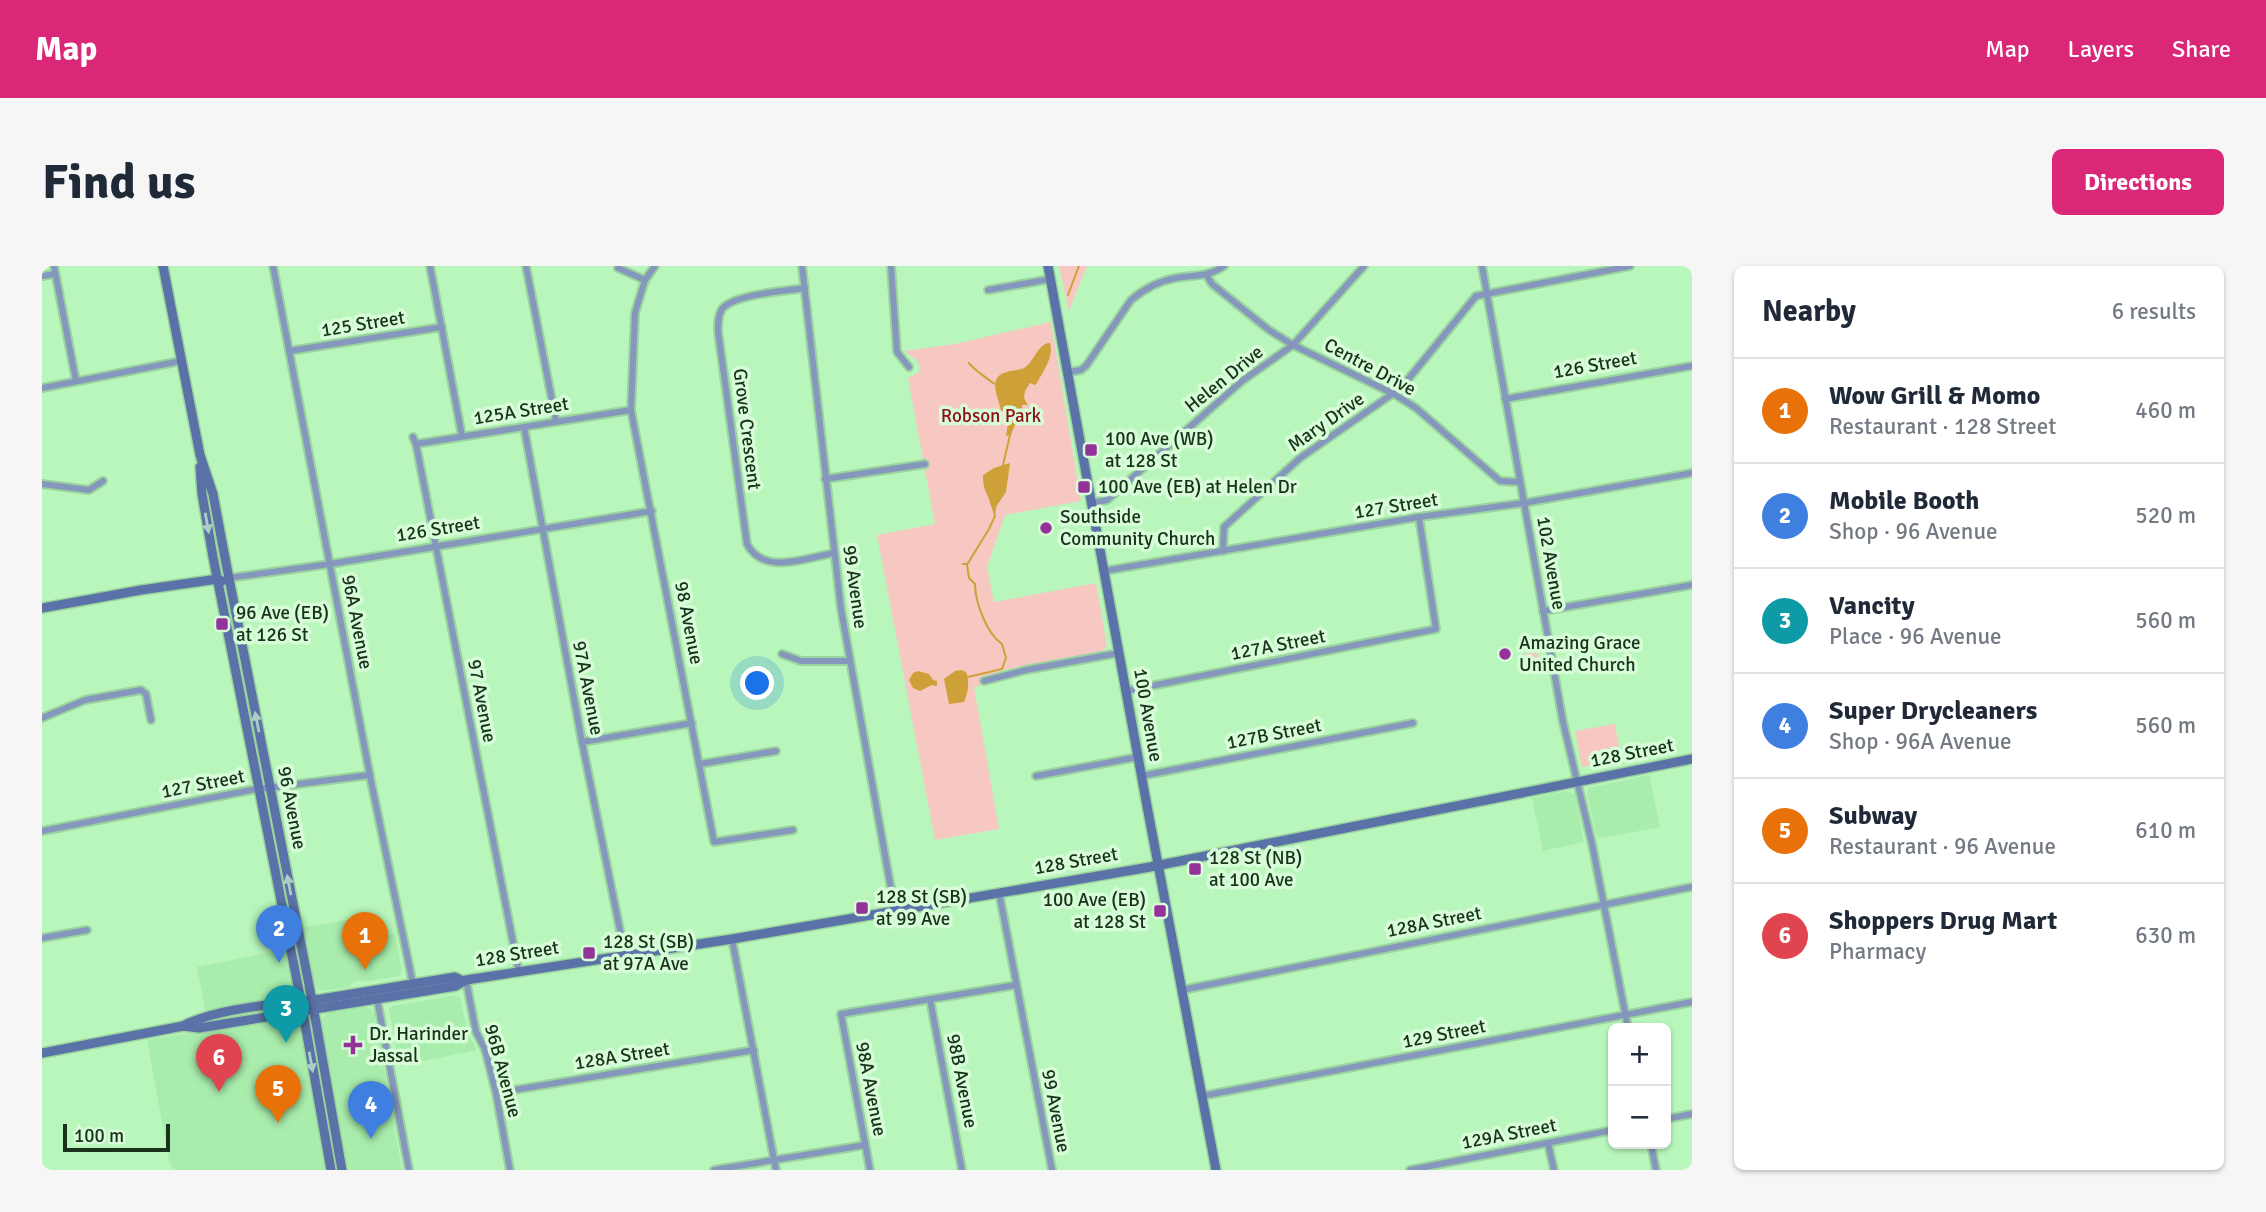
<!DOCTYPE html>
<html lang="en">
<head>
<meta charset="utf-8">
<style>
	body { margin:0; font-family:Signika,sans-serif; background:#f6f6f7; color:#1f2937 }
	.controls { position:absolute; right:21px; bottom:21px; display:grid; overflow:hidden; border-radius:10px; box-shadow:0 2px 5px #0004 }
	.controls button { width:63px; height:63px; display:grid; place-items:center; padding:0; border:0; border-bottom:2px solid #e0e1e3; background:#fff; color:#1f2937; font:35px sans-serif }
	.scale { position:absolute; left:21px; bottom:18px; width:107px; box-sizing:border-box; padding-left:7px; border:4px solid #19321b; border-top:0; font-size:19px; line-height:24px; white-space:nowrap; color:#19321b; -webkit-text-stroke:5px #d7fcd8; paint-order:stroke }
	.you { position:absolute; left:716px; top:418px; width:24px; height:24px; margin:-18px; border:5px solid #fff; border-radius:50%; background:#1a73e8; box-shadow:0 0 0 10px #1a73e833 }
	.badge { display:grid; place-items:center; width:46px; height:46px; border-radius:50%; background:#db2777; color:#fff; font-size:23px; font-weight:700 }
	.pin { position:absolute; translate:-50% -58px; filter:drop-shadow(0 2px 4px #0008) }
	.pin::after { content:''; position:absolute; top:37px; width:24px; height:21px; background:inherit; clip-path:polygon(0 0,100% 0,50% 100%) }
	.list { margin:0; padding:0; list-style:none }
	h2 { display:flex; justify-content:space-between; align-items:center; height:91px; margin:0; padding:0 28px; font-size:30px }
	h2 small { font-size:23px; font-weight:400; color:#747a83 }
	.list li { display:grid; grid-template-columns:46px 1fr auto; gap:21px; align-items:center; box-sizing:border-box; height:105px; padding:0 28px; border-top:2px solid #e0e1e3 }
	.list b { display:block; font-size:26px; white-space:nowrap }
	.list p { margin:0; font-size:23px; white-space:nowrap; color:#747a83 }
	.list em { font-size:23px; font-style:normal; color:#747a83 }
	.map { position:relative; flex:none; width:1650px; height:904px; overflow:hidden; border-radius:10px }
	header { display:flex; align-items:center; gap:42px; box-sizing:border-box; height:98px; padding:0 35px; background:#db2777; color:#fff }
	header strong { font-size:33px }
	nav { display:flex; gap:38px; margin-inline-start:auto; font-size:24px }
	.intro { display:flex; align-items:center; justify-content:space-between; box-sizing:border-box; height:168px; padding:0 42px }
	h1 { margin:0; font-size:49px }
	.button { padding:18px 32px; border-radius:10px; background:#db2777; color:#fff; font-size:24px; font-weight:700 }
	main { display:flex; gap:42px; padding:0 42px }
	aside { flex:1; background:#fff; border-radius:10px; box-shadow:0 2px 5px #0004 }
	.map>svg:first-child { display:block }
	.built { fill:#a9edad }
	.green { fill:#f7c8c2 }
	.water { fill:#cda137 }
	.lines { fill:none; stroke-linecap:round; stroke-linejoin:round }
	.stream { stroke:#cda137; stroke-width:2 }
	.street-casing { stroke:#9bd39e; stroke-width:10 }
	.secondary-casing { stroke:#9bd39e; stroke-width:12 }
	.street { stroke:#8697bd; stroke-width:6 }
	.secondary { stroke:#5b72a8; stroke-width:9 }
	.oneway { fill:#acccc7 }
	.poi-dot { fill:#943299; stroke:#d7fcd8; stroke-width:2.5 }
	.labels { text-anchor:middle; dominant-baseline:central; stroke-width:7; stroke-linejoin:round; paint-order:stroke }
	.street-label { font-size:19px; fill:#19321b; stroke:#d7fcd8 }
	.park-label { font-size:19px; fill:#8f0e16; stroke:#d7fcd8 }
	.poi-label { font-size:19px; fill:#19321b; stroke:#d7fcd8; text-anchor:start }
</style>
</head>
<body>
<header>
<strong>Map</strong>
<nav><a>Map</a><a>Layers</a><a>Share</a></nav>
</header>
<div class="intro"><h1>Find us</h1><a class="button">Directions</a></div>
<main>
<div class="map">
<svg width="1650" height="904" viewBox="0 0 1650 904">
	<rect width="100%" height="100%" fill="#b8f6bb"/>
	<!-- built -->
	<g class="built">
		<polygon points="1607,509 1618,561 1560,572 1555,571 1545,528 1546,522"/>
		<polygon points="1525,525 1533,529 1542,576 1501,585 1490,532"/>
		<polygon points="306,654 310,675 353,668 360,705 357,710 323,716 317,714 312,715 307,721 277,725 272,718 261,661"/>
		<polygon points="243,683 251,721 249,729 164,747 155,701"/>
		<polygon points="414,729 418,732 426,767 435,784 357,800 347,743 350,740"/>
		<polygon points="322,741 329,743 332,747 360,904 306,904 279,753 286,747"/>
		<polygon points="251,750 255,752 258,759 285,904 134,904 128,899 105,774"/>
	</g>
	<!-- green -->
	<g class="green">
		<polygon points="1017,0 1045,0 1027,45"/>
		<polygon points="1009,56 1039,235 963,249 945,301 952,336 1054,317 1065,380 1061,385 957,405 958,415 932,421 957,563 893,574 835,269 893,258 866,112 877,106 878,101 874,94 862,85 913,78"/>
		<polygon points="1495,386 1498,396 1496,400 1480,403 1477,389"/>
		<polygon points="1573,458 1579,493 1540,501 1533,465"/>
	</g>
	<!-- water -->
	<g class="water">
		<path d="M1006,77H1008C1012,92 1001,105 995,117L993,119L988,117L983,125L982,132L986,139H980C980,150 972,158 969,169L964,170L967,151L964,144L959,145C957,132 944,111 965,106C970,104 978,104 982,102C992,96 994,81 1006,77Z"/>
		<path d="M968,197L964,226L954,241L953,252C951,248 951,244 949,240C946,226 941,227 941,209L952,202Z"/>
		<path d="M919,404L924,406C928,415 926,427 922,436L907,438L902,413L913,405Z"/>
		<polygon points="876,405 887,408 891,414 895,415 895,420 890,419 878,425 871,422 867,414 871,407"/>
	</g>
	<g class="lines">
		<!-- stream -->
		<g class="stream">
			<polyline points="1026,29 1037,0"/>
			<path d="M927,97C929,101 948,115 953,118"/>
			<polyline points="961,199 968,169"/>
			<polyline points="926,297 947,263 953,250"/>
			<path d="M921,298H925L927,312L933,318C933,336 945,368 960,378L964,392L960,403L926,411"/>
		</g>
		<!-- street casing -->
		<g class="street-casing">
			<g id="street">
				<polyline points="12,0 34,115"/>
				<polyline points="231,0 329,515 371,718"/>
				<polyline points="388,0 420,170"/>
				<polyline points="484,0 514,155"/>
				<polyline points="613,0 603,14 593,47 589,144 672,576 751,564"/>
				<polyline points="760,0 799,343 853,645"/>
				<polyline points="849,0 855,86 867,101"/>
				<polyline points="1440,0 1521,456 1550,578 1586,762"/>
				<polyline points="576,2 603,14"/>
				<polyline points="0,10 13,8"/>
				<polyline points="1165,10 1170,18 1227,64 1251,79 1352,128 1374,142 1458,215 1477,216"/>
				<path d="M763,22C744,25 692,28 680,43C676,49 676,57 676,65L705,278C722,310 763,292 792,287"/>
				<polyline points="946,24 1009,13"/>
				<polyline points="247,85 400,61"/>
				<path d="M1027,106L1039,104L1044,100L1089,34C1102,23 1116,15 1134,12C1152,9 1166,11 1182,0"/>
				<polyline points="0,122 139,95"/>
				<polyline points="1463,133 1650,100"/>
				<polyline points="482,161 540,476 583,689"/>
				<polyline points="371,171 374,178 477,707"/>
				<polyline points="374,178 589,144"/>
				<polyline points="783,213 883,198"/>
				<polyline points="0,218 47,224 61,215"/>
				<polyline points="1050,237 1065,234 1200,115 1251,79 1322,0"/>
				<polyline points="1181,285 1182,261 1258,192 1359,122 1434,30 1588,0"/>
				<polyline points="1062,305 1377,251 1482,237 1650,207"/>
				<polyline points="187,312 288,298 610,245"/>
				<polyline points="1501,345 1650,319"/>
				<polyline points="740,388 759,395 808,395"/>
				<polyline points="942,415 984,404 1077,387"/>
				<polyline points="1084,425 1394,363 1377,251"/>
				<polyline points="0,452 43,434 99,424 104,428 109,454"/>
				<polyline points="540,476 650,457"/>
				<polyline points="658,498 734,485"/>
				<polyline points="994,510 1096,491"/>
				<polyline points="1099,510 1371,457"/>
				<polyline points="0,565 209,524 328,509"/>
				<polyline points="957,626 1010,904"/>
				<polyline points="0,672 45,664"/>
				<polyline points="690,673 734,904"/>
				<polyline points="424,714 434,766 443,783 454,827 468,904"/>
				<polyline points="1140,724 1650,621"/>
				<polyline points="335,733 367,904"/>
				<polyline points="888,733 920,904"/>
				<polyline points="454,827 712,784"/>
				<polyline points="1160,830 1650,736"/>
				<polyline points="1624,853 1650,848"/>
				<polyline points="1506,877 1512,904"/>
				<polyline points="1609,878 1614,904"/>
				<polyline points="672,904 823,879"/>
				<polyline points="828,904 799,748 974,719"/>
				<polyline points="1368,904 1571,864"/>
			</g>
		</g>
		<!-- secondary casing -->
		<g class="secondary-casing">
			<g id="secondary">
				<polyline points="121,0 158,189 171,228 184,297 270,734 300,904"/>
				<polyline points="1006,0 1105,540 1174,904"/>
				<polyline points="158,201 160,228 171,291 259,735 289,904"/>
				<polyline points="0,342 99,324 176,313 180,315"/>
				<path d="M141,760C176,741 239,738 279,733C324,726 368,718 413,711L421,715"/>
				<polyline points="0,787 141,760 157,762 414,720 424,714 690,673 1108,601 1650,493"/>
			</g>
		</g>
		<!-- street -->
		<use href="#street" class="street"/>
		<!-- secondary -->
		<use href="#secondary" class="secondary"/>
	</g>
	<!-- one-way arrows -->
	<defs><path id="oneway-solid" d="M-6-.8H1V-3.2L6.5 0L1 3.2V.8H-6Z" transform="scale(1.75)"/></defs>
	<g class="oneway">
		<use href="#oneway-solid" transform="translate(165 257) rotate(80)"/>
		<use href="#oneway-solid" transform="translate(215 456) rotate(-101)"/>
		<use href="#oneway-solid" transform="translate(247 619) rotate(-101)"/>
		<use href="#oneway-solid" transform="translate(269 796) rotate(80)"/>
	</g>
	<!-- markers -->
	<g class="poi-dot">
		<rect x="1042" y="177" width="14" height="14" rx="3.5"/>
		<rect x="1035" y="214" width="14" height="14" rx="3.5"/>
		<circle cx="1004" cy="262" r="7"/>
		<rect x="173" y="351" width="14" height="14" rx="3.5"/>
		<circle cx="1463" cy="388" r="7"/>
		<rect x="1146" y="596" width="14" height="14" rx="3.5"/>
		<rect x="813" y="635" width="14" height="14" rx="3.5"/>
		<rect x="1111" y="638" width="14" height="14" rx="3.5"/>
		<rect x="540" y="680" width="14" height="14" rx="3.5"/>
		<path d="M307.5 768.5h7v7h7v7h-7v7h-7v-7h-7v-7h7z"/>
	</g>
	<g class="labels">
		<!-- street labels -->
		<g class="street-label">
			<text transform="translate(321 58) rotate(-9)">125 Street</text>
			<text transform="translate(1553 99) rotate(-10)">126 Street</text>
			<text transform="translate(1328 101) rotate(28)">Centre Drive</text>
			<text transform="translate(1182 113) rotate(-39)">Helen Drive</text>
			<text transform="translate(479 145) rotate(-9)">125A Street</text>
			<text transform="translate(1284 156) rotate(-35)">Mary Drive</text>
			<text transform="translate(705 163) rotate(83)">Grove Crescent</text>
			<text transform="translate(1354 240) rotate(-9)">127 Street</text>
			<text transform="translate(396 263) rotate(-9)">126 Street</text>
			<text transform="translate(1509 297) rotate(80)">102 Avenue</text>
			<text transform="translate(813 321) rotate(82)">99 Avenue</text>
			<text transform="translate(315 356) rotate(79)">96A Avenue</text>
			<text transform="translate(647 357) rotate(79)">98 Avenue</text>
			<text transform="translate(1236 379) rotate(-11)">127A Street</text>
			<text transform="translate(546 422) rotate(79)">97A Avenue</text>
			<text transform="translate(440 435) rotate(79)">97 Avenue</text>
			<text transform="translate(1106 449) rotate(80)">100 Avenue</text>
			<text transform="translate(1232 468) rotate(-11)">127B Street</text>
			<text transform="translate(1590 487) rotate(-11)">128 Street</text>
			<text transform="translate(161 518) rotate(-11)">127 Street</text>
			<text transform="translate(250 542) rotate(79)">96 Avenue</text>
			<text transform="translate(1034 595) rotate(-10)">128 Street</text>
			<text transform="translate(1392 656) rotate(-11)">128A Street</text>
			<text transform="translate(475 688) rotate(-9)">128 Street</text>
			<text transform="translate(1402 768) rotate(-11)">129 Street</text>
			<text transform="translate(580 790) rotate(-9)">128A Street</text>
			<text transform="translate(461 805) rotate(75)">96B Avenue</text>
			<text transform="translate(920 815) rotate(79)">98B Avenue</text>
			<text transform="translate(829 823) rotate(79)">98A Avenue</text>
			<text transform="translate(1014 845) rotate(79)">99 Avenue</text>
			<text transform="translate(1467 868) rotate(-11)">129A Street</text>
		</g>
		<!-- park labels -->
		<g class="park-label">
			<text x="949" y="150">Robson Park</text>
		</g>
		<!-- poi labels -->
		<g class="poi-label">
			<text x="1063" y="173">100 Ave (WB)<tspan x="1063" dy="22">at 128 St</tspan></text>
			<text x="1056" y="221">100 Ave (EB) at Helen Dr</text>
			<text x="1018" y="251">Southside<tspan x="1018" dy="22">Community Church</tspan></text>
			<text x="194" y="347">96 Ave (EB)<tspan x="194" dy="22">at 126 St</tspan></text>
			<text x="1477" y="377">Amazing Grace<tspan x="1477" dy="22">United Church</tspan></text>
			<text x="1167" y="592">128 St (NB)<tspan x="1167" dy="22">at 100 Ave</tspan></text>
			<text x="834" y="631">128 St (SB)<tspan x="834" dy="22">at 99 Ave</tspan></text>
			<text x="1104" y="634" text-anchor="end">100 Ave (EB)<tspan x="1104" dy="22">at 128 St</tspan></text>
			<text x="561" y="676">128 St (SB)<tspan x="561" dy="22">at 97A Ave</tspan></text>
			<text x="327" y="768">Dr. Harinder<tspan x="327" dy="22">Jassal</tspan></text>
		</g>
	</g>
</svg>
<div class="controls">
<button>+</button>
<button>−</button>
</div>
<div class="scale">100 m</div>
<div class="you"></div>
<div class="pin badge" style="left:323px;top:704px;background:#e8710a">1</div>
<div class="pin badge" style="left:237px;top:697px;background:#3f7fe0">2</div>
<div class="pin badge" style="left:244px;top:777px;background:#0f9aa8">3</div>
<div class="pin badge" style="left:329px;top:873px;background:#3f7fe0">4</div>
<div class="pin badge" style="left:236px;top:857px;background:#e8710a">5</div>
<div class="pin badge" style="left:177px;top:826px;background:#e0444e">6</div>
</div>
<aside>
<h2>Nearby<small>6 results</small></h2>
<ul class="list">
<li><span class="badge" style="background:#e8710a">1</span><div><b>Wow Grill &amp; Momo</b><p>Restaurant · 128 Street</p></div><em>460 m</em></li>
<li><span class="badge" style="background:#3f7fe0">2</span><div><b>Mobile Booth</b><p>Shop · 96 Avenue</p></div><em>520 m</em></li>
<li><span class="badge" style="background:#0f9aa8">3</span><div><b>Vancity</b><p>Place · 96 Avenue</p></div><em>560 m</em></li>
<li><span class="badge" style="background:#3f7fe0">4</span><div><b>Super Drycleaners</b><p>Shop · 96A Avenue</p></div><em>560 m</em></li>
<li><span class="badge" style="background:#e8710a">5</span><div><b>Subway</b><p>Restaurant · 96 Avenue</p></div><em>610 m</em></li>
<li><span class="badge" style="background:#e0444e">6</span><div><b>Shoppers Drug Mart</b><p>Pharmacy</p></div><em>630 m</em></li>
</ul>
</aside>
</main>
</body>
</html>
